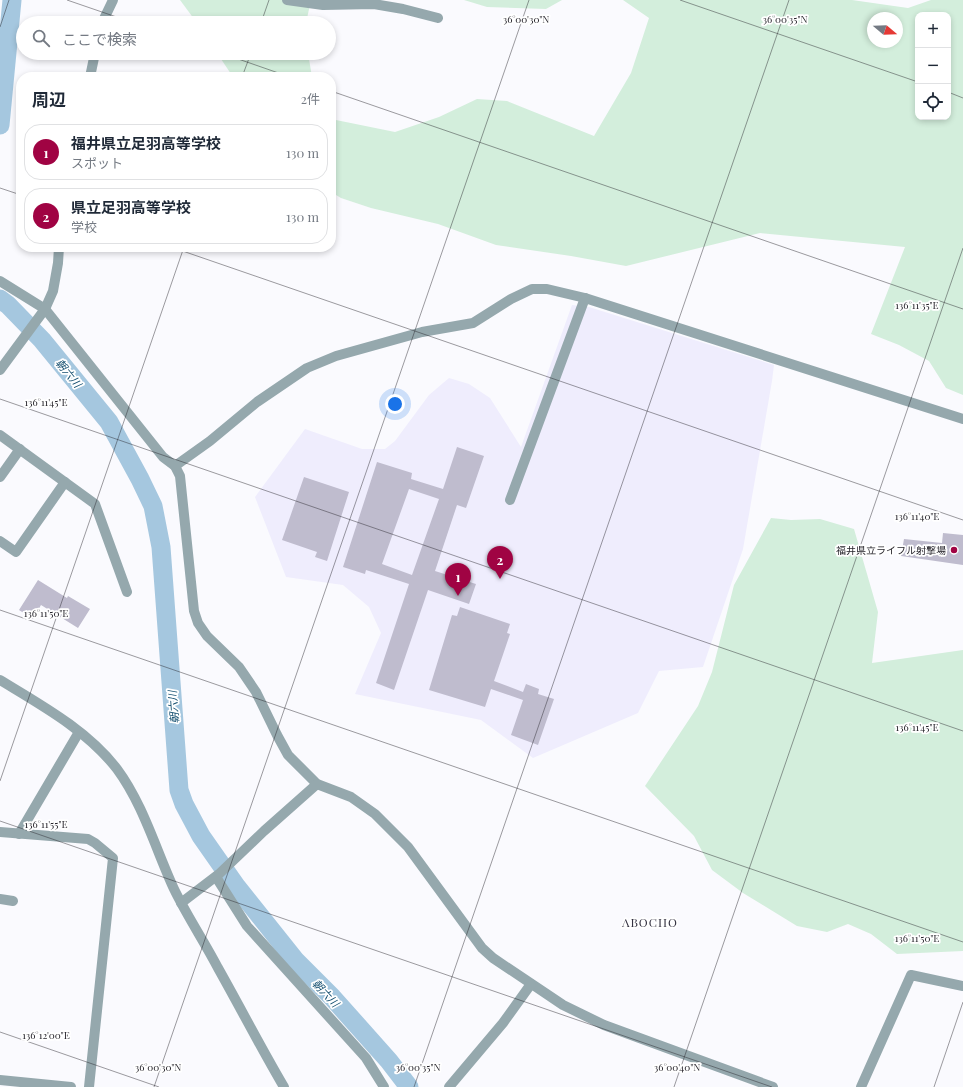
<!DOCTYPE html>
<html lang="ja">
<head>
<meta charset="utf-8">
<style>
	body { margin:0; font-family:"Playfair Display","Noto Sans JP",serif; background:#f2f2f3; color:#1f2937 }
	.controls { position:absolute; right:12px; top:12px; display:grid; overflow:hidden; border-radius:8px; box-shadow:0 2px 6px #0003 }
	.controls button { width:36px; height:36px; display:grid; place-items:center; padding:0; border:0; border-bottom:1px solid #e0e1e3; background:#fff; color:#1f2937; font:20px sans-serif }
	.compass { position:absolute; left:867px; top:12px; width:36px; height:36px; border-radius:50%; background:#fff; box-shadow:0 2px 6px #0003; rotate:109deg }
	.you { position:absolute; left:395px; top:404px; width:14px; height:14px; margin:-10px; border:3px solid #fff; border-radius:50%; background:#1a73e8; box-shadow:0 0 0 6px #1a73e833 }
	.badge { display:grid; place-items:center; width:26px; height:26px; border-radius:50%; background:#a00343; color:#fff; font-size:13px; font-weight:700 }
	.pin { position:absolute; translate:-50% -33px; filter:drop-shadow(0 1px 2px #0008) }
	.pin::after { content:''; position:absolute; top:21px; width:14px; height:12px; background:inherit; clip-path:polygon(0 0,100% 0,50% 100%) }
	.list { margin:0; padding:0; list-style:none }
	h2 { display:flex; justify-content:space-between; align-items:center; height:52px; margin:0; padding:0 16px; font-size:17px }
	h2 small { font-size:13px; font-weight:400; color:#747a83 }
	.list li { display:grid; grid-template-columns:26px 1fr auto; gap:12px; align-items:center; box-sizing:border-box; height:56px; margin:0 8px 8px; padding:0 8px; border:1px solid #e0e1e3; border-radius:16px }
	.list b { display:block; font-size:15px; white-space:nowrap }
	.list p { margin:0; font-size:13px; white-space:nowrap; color:#747a83 }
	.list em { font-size:13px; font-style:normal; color:#747a83 }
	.icon { flex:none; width:22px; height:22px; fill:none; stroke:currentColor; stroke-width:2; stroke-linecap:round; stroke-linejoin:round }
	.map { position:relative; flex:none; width:963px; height:1087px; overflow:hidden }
	.search { position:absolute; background:#fff; box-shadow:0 2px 6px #0003; left:16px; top:16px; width:320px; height:44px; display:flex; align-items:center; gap:10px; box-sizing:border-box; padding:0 14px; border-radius:22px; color:#747a83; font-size:15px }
	.panel { position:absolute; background:#fff; box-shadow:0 2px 6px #0003; left:16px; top:72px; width:320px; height:180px; border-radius:16px }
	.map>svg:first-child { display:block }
	.built { fill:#efedfd }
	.green { fill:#d3eedc; fill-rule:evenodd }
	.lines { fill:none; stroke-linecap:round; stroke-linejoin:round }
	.river { stroke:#a5c7df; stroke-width:19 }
	.building { fill:#bfbcce; fill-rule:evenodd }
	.street { stroke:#95a8ad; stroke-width:10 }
	.ticks { fill:none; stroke:#26242b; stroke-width:1; stroke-opacity:0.45 }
	.poi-dot { fill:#a00343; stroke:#fff; stroke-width:1.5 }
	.labels { text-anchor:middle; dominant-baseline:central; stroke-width:3.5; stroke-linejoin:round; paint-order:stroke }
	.poi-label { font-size:10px; fill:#26242b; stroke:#fff; text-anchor:end }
	.water-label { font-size:11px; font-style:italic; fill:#134e6f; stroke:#fff }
	.quarter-label { font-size:12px; letter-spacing:1px; fill:#333140; stroke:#fff }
	.ticks-label { font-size:10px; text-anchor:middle; fill:#26242b; stroke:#fff; stroke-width:3.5; stroke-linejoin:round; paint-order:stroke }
</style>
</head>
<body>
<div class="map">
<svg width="963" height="1087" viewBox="0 0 963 1087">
	<rect width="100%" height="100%" fill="#fafafe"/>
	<!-- built -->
	<polygon class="built" points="572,305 589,307 774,365 772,381 743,549 703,667 659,671 638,713 533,758 481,720 355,694 381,633 369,607 343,585 286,577 255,497 305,429 362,449 385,449 395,441 429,395 449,378 469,384 490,398 521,447"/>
	<!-- green -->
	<g class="green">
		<polygon points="180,0 311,0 306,23 197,23"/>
		<polygon points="464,0 562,0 546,9 487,7"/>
		<path d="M623,0H852L908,8L931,0H963V395L946,388L929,361L899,345L871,334L905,247L760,233L626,266L571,256L496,245L438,224L371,208L341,198L331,192V119L395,132L439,117L477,99L507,101L594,136L631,73L649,18ZM918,15H948V117H918ZM873,18H897V42H873Z"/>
		<polygon points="217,53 308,53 312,77 233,77"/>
		<polygon points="771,518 791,520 820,519 854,529 878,612 872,663 963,650 963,951 897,954 871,934 848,924 827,932 797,926 743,893 712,870 694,836 645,786 698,706 712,672 734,585"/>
	</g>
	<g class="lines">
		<!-- river -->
		<g class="river">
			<polyline points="0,125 12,0"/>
			<polyline points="0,299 8,305 42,340 109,422 140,479 153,506 161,547 179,790 184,804 201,836 236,886 295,960 332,997 389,1061 409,1087"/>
		</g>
	</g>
	<!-- building -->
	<g class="building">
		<path d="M457,447L484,456L466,508L457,505L435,571L476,584L469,604L428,590L394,690L376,683L409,584L366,570L365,574L343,567L377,462L412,473L411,479L443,489ZM409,489L439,499L412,575L382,564Z"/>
		<polygon points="304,477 349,492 327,561 315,557 317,552 282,540"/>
		<polygon points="943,533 963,535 963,565 901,556 904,539 942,543"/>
		<polygon points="38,580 67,598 68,596 90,609 78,628 41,605 33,619 19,610"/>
		<polygon points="460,607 510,624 507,633 510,634 494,681 523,692 526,684 539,689 538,694 554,699 538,745 511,735 523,700 491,689 485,707 429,690 452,615 457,616"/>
	</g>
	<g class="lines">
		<!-- street -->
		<g class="street">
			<polyline points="287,0 323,5 374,4 403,9 438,18"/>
			<polyline points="102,23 113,0"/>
			<polyline points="90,77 95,53"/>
			<polyline points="0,281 45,309 163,457 175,466 180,476 194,611 198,623 207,636 239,667 256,692 277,735 288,755 317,784 351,797 375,814 408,847 482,948 493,958 563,1005 604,1025 773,1087"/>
			<polyline points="0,370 45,309 53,291 58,263 59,247"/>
			<polyline points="0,435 95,504 127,592"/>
			<polyline points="175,466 210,441 257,402 307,368 336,356 422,332 473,323 511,299 532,289 547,289 585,298 963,419"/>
			<polyline points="0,477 20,449"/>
			<polyline points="510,500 585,298"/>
			<polyline points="0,541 16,552 65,482"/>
			<path d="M0,680C41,705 87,730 117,769C143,804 156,850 174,889C187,916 204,941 218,968C240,1007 261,1048 284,1087"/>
			<polyline points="0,832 88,839 95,843 113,858 89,1087"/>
			<polyline points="19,834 79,732"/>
			<polyline points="216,877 247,926 366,1058 384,1087"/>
			<polyline points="0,899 13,901"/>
			<polyline points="181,903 219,874 264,831 317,784"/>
			<polyline points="0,1080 71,1087"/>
			<polyline points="449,1087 503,1023 531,984"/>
			<polyline points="861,1087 911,975 963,986"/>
		</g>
	</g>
	<!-- ticks -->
	<path class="ticks" d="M67,0L134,23M680,0L918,82M261,23L269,0M0,27L9,0M221,53L290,77M242,77L251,53M331,91L963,309M948,92L963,98M0,188L21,195M171,247L963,520M0,399L963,731M0,610L963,942M0,781L184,247M0,821L772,1087M0,1032L159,1087M154,1087L529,0M414,1087L789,0M674,1087L963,248M934,1087L963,1002"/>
	<!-- markers -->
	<circle class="poi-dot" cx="954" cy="550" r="4"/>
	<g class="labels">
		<!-- poi labels -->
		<g class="poi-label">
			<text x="946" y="550">福井県立ライフル射撃場</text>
		</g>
		<!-- water labels -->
		<g class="water-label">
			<text transform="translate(69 373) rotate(51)">朝六川</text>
			<text transform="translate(173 707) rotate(-94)">朝六川</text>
			<text transform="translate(326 993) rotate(47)">朝六川</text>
		</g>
		<!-- quarter labels -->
		<g class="quarter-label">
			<text x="650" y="922">ABOCHO</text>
		</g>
	</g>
	<g class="ticks-label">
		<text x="526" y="23">36°00'30"N</text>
		<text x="785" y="23">36°00'35"N</text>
		<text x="917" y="309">136°11'35"E</text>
		<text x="46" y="406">136°11'45"E</text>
		<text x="917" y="520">136°11'40"E</text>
		<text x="46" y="617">136°11'50"E</text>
		<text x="917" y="731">136°11'45"E</text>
		<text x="46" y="828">136°11'55"E</text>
		<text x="917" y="942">136°11'50"E</text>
		<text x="46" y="1039">136°12'00"E</text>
		<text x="158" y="1071">36°00'30"N</text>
		<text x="418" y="1071">36°00'35"N</text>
		<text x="677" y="1071">36°00'40"N</text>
	</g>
</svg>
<div class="controls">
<button>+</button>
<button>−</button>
<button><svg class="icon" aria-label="locate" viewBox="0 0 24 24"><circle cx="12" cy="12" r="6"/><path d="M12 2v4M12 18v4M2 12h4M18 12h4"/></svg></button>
</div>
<svg class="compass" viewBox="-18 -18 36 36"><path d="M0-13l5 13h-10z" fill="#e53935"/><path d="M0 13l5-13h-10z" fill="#747a83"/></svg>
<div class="you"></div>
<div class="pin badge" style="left:458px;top:596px">1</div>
<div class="pin badge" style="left:500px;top:579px">2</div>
<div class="search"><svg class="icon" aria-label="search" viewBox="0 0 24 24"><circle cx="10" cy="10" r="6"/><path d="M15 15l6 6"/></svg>ここで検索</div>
<section class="panel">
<h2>周辺<small>2件</small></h2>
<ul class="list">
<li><span class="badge">1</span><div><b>福井県立足羽高等学校</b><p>スポット</p></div><em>130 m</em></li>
<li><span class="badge">2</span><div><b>県立足羽高等学校</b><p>学校</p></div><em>130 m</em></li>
</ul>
</section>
</div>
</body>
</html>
